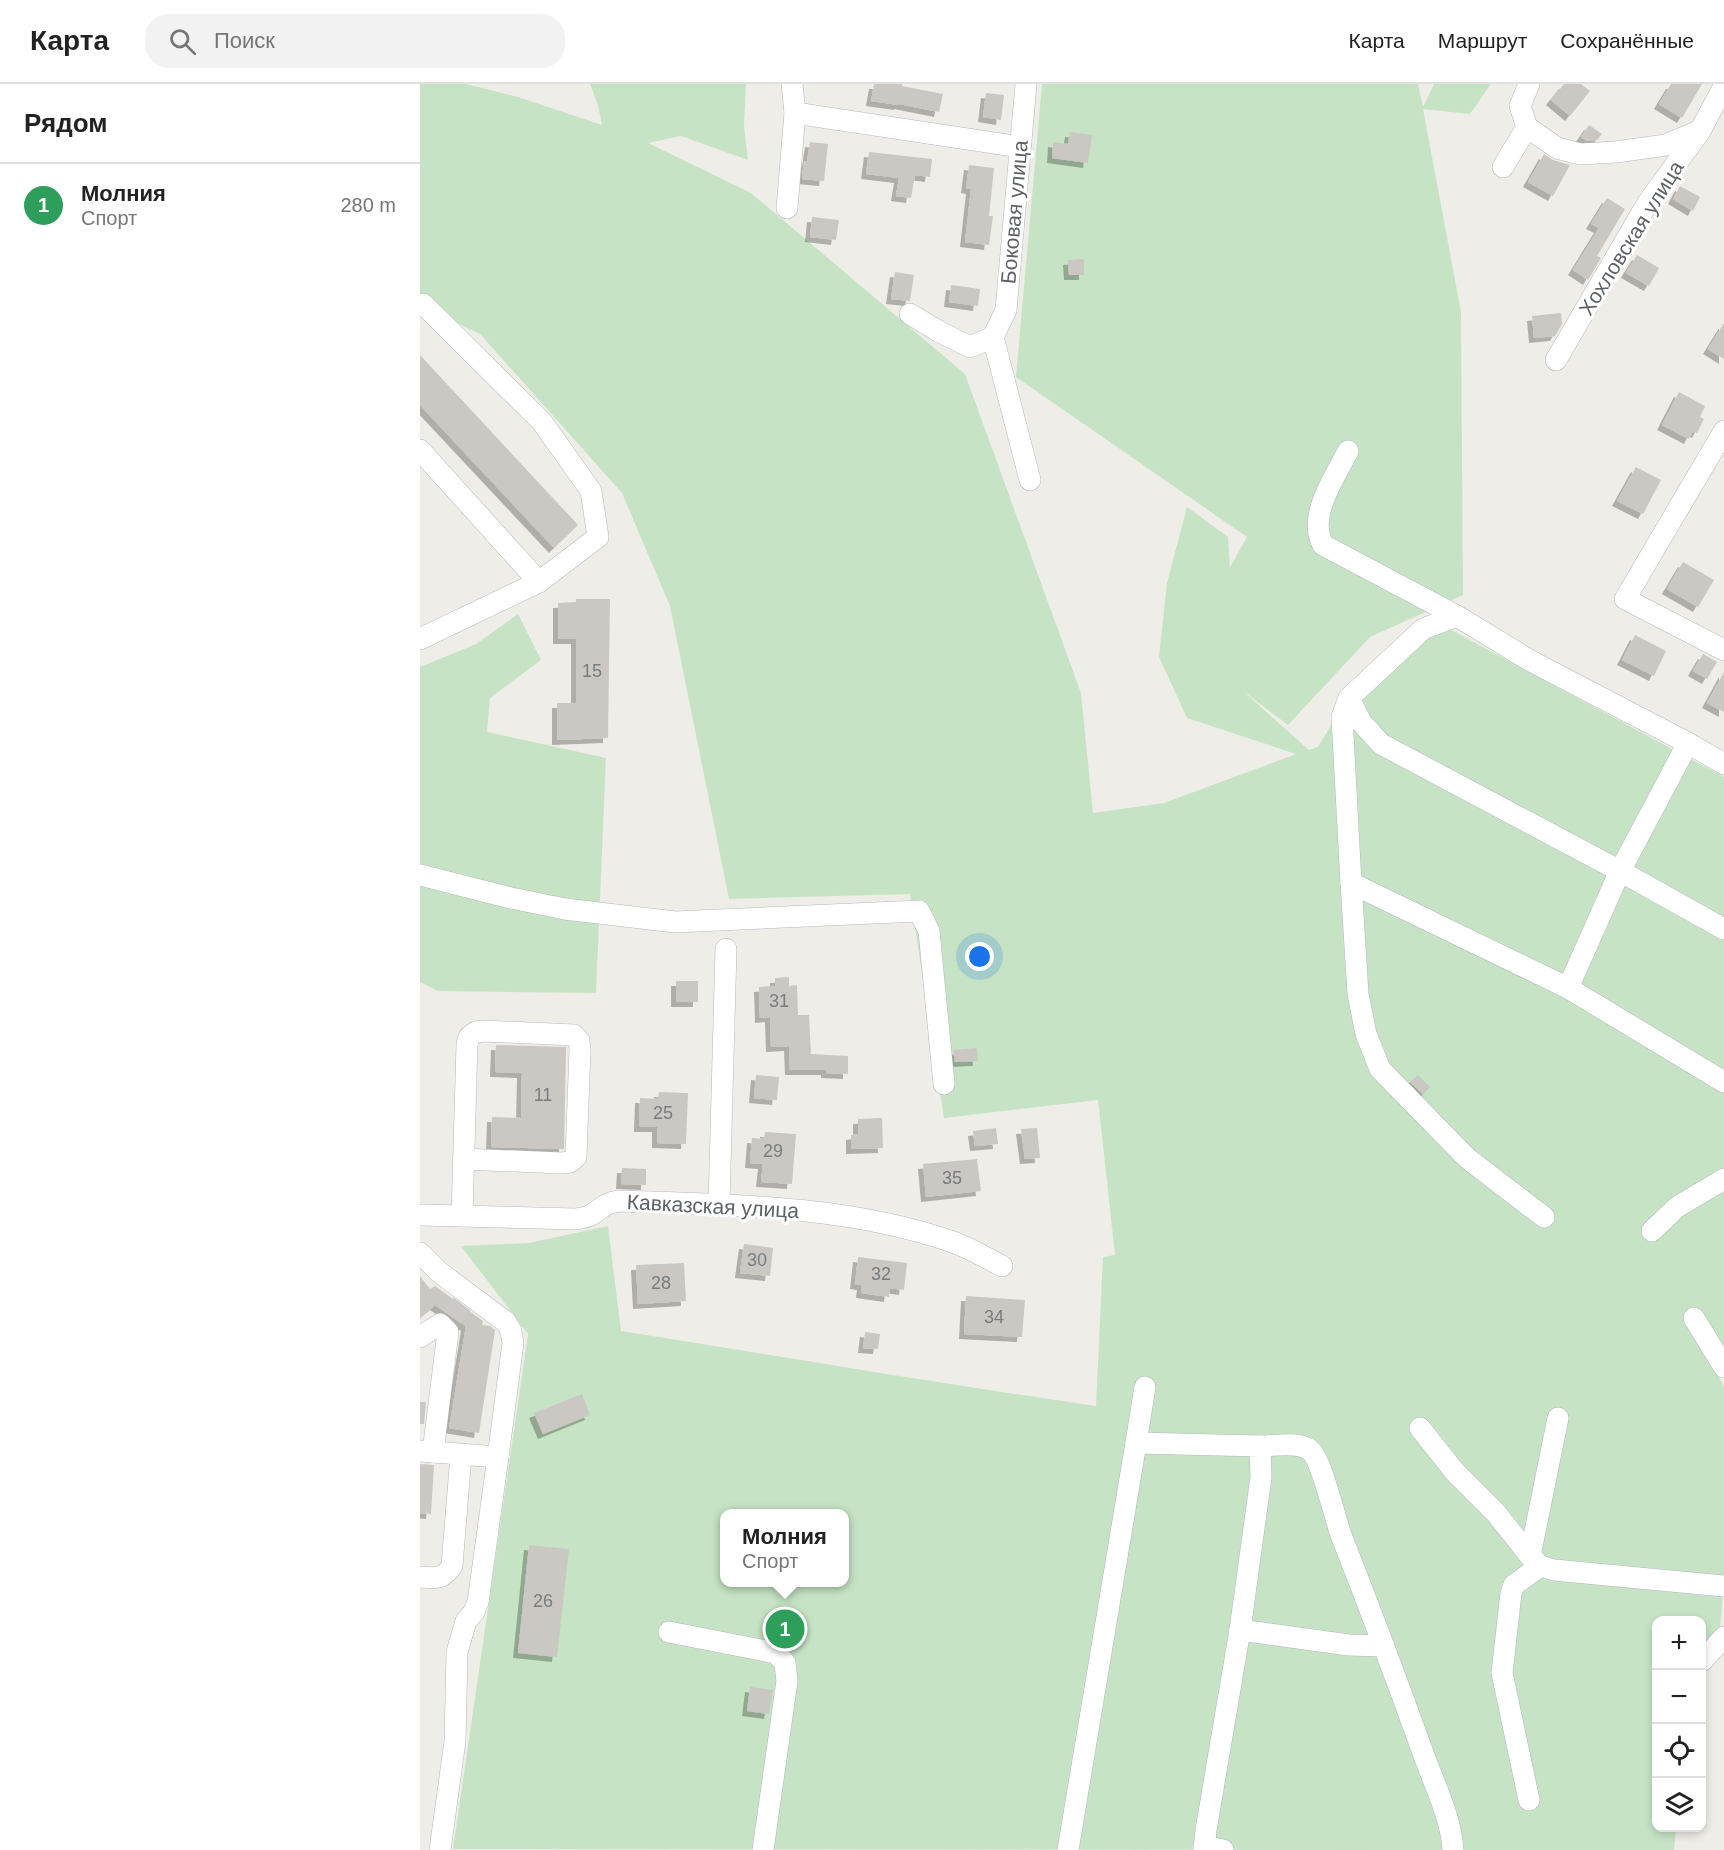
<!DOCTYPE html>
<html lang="ru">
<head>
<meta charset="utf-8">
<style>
	body { margin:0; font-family:Helvetica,sans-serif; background:#f2f2f2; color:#222 }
	.controls { position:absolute; right:18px; bottom:18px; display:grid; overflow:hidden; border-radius:12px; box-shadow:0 3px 9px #0003 }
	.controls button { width:54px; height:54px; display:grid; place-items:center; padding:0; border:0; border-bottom:2px solid #e0e0e0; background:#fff; color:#222; font:30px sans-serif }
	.you { position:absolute; left:560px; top:873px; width:21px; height:21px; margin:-15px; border:4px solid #fff; border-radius:50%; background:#1a73e8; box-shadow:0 0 0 9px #1a73e833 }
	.badge { display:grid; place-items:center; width:39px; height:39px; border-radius:50%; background:#d93025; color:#fff; font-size:20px; font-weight:700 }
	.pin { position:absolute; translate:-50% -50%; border:3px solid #fff; box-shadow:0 2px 6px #0006 }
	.popup { position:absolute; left:300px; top:1425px; width:129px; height:78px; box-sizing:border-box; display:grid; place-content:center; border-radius:12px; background:#fff; filter:drop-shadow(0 2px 4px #0005); font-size:20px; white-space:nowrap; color:#767676 }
	.popup b { font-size:22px; color:#222 }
	.popup::after { content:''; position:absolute; left:50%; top:100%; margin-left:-12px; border:12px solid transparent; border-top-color:#fff }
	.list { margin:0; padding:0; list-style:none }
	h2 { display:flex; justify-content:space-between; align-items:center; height:78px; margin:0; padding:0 24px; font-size:26px }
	h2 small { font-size:20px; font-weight:400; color:#767676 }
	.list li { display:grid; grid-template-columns:39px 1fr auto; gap:18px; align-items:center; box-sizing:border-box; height:84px; padding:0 24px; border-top:2px solid #e0e0e0 }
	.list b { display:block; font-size:22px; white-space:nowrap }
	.list p { margin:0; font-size:20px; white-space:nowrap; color:#767676 }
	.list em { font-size:20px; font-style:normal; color:#767676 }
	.icon { flex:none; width:33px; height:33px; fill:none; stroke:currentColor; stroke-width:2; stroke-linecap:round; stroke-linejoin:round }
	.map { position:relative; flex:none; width:1304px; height:1766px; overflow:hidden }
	header { display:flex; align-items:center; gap:36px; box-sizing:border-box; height:84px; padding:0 30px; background:#fff; border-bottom:2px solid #e0e0e0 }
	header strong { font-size:28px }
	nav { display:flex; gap:33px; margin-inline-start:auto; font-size:21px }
	.search { width:420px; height:54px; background:#f2f2f2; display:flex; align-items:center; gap:15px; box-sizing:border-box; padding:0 21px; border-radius:24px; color:#767676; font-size:22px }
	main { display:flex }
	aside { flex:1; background:#fff }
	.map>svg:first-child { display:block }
	.green { fill:#c6e4c5; fill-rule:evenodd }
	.building { fill:#cbc8c4; filter:url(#shadow) }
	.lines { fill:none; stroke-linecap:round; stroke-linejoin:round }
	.minor-tunnel { stroke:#cbcac7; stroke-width:21; stroke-dasharray:21 10; stroke-linecap:butt }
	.minor-casing { stroke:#b4b7ba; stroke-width:22 }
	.minor { stroke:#fff; stroke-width:21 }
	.labels { text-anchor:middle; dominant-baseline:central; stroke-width:6; stroke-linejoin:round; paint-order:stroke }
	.number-label { font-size:18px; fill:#797c7e }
	.street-label { font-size:21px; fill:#5e6266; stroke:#fff }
</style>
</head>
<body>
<header>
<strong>Карта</strong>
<div class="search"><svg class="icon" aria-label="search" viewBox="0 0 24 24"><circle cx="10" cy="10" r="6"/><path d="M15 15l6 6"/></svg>Поиск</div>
<nav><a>Карта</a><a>Маршрут</a><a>Сохранённые</a></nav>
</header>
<main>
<aside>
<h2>Рядом<small></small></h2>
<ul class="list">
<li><span class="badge" style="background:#2e9e5b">1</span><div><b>Молния</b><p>Спорт</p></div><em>280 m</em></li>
</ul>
</aside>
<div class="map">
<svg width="1304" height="1766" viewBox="0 0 1304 1766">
	<defs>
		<filter id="shadow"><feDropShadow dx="-5" dy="5" stdDeviation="0" flood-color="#0004"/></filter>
	</defs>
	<rect width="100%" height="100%" fill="#efede7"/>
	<!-- green -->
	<g class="green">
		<path d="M0,0H46L98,13L182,41L178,21L170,0H326L324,42L328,76L261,52L228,59L331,109L545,290L661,609L673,729L744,719L876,670L767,634L739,573L747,499L767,423L808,453L810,483L827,453L596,293L622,0H998L1003,23L1014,0H1071L1050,30L1003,25L1041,228L1043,511L950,553L868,641L823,607L889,666L898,663L924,620L1020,540L1304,693V1287L1298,1291L1304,1303V1495L1300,1544L1282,1569V1536H1236V1744H1256L1254,1766L33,1765L108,1250L41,1162L109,1159L188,1142L201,1247C359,1272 517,1299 676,1322L683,1173L695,1171L678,1016L524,1034L490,810L309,815L250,522L202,409L60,250L0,222ZM305,1430H425V1498H305Z"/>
		<polygon points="98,530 121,576 70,614 67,648 186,674 176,909 18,907 0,898 0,583 56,560"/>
	</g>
	<!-- building -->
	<g class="building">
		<polygon points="454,0 482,0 482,2 523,10 519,28 479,20 479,21 451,17"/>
		<polygon points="1144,0 1161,0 1170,7 1150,32 1131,16"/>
		<polygon points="1251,0 1282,0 1262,34 1239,20"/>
		<polygon points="566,9 584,11 581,36 563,33"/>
		<polygon points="1169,41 1182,50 1177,56 1167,57 1161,53"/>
		<polygon points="650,48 672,51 668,79 632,74 633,58 648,60"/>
		<polygon points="390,58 408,60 404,97 382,95 384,77 387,78"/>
		<polygon points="449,68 512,75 510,93 495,91 491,114 476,112 479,94 446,90"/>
		<polygon points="1124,70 1133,76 1150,81 1133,112 1108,98"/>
		<polygon points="549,81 574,84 569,132 573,132 569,161 545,158 551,105 546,104"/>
		<polygon points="1260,102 1280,113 1273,127 1253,115"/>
		<polygon points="1187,114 1205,125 1177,172 1181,174 1168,196 1153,186 1179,144 1171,140"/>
		<polygon points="392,133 419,136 416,156 390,153"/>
		<polygon points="1217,171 1239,184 1229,202 1206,189"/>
		<polygon points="664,175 664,191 649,191 648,176"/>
		<polygon points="475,188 494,191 490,217 471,215"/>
		<polygon points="531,201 560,205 558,222 529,218"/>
		<polygon points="1141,229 1142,240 1135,252 1114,254 1112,232"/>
		<polygon points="1304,239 1304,275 1288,265"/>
		<polygon points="0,271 158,441 134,464 0,321"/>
		<polygon points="1259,308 1285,322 1280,333 1284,335 1277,349 1273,347 1269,355 1242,341"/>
		<polygon points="1216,383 1241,396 1223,430 1197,417"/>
		<polygon points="1263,478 1294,496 1278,523 1247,505"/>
		<polygon points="156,515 190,515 188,654 137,656 137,619 156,619 156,555 138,555 138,519 156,518"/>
		<polygon points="1215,551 1246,567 1234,592 1202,576"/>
		<polygon points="1283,570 1297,578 1287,595 1273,587"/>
		<polygon points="1304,588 1304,628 1287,619"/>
		<polygon points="369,893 369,902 377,901 378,931 389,931 391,970 428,972 428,990 406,989 406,986 370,986 369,962 351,963 350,933 340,934 339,903 355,902 355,894"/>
		<rect x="256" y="897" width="22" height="21"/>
		<polygon points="76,961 146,963 144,1065 71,1063 72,1033 101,1034 102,989 75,988"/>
		<polygon points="557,964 558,977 535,978 533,966"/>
		<polygon points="336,991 359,993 357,1016 334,1014"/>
		<polygon points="998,991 1010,1003 1003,1011 990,998"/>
		<polygon points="239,1008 268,1009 266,1060 237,1059 237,1043 219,1043 220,1014 238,1015"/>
		<polygon points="462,1034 463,1064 431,1065 431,1051 438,1050 438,1035"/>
		<polygon points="576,1044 578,1060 555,1062 553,1047"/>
		<polygon points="617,1044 620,1074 605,1075 601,1045"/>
		<polygon points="345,1048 376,1050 372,1100 341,1098 343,1080 330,1079 332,1054 344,1055"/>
		<polygon points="557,1075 561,1107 506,1113 503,1080"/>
		<polygon points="202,1084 226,1085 226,1101 201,1100"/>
		<polygon points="324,1160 353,1164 350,1192 320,1189"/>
		<polygon points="438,1173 487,1179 484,1206 470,1204 469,1213 441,1209 442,1201 435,1200"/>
		<polygon points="264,1179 266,1217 218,1220 216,1181"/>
		<polygon points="0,1192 10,1205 15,1202 63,1237 62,1241 70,1242 75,1246 59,1349 29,1344 46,1242 15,1221 0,1233"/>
		<polygon points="546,1212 605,1216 602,1253 544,1250"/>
		<polygon points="445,1248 460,1250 458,1265 443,1264"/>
		<polygon points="162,1310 170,1331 123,1350 114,1329"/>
		<polygon points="0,1318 6,1318 4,1340 0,1340"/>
		<polygon points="0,1380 14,1381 11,1430 0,1429"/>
		<polygon points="109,1461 149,1465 137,1573 98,1569"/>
		<polygon points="330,1603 353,1606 349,1630 327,1627"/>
	</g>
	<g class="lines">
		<!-- minor-tunnel -->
		<polyline class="minor-tunnel" points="32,1233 42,1220"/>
		<!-- minor casing -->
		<g class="minor-casing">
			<g id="minor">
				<polyline points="375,29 600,63"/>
				<polyline points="1107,43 1137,64 1160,70 1196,68 1246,61 1279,47"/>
				<polyline points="1083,83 1107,43 1100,22 1109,0"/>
				<polyline points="367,124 375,29 372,0"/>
				<polyline points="490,230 520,248 550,263 573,253"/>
				<polyline points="573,253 586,226 606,0"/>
				<polyline points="573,253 610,396"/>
				<polyline points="1136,276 1227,120 1280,47 1304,2"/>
				<polyline points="1304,347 1205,515 1304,566"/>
				<polyline points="0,366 119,498"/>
				<path d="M928,367C915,393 887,432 903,461L1037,532"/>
				<polyline points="0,555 119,498 178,453 171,407 122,338 3,220"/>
				<polyline points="929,614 941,638 961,660 1200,787 1148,904"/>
				<polyline points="1304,680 1268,659 1200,787 1304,845"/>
				<polyline points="0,791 91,814 145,825 255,838 499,827 509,847 524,1000"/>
				<polyline points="931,799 922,633 929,614 1003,545 1037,532 1109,576 1268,659"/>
				<polyline points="299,1120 306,865"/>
				<path d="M0,1131L155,1135C160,1134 166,1134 171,1131C183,1124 184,1119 199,1117C311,1121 426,1121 533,1158C550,1164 566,1174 582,1182"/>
				<polyline points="42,1132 47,960 49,953 56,948 63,947 154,951 159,957 160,965 156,1073 150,1078 142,1079 43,1075"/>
				<polyline points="1124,1133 1047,1074 960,985 946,950 938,910 931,799 1148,904 1304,998"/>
				<polyline points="1232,1147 1257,1123 1304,1095"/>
				<polyline points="0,1169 19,1188 86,1238 91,1247 93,1259 78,1373 0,1367"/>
				<polyline points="1274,1234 1304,1283"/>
				<polyline points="0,1253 20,1240 28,1248 13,1368"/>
				<polyline points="1000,1344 1035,1388 1076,1429 1110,1472 1120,1482 1134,1486 1304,1502"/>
				<polyline points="716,1359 725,1303"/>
				<path d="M840,1362C854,1362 878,1357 890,1366C901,1374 915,1434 921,1451C949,1522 976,1594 1002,1666C1013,1698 1031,1732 1033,1766"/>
				<polyline points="1110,1472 1138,1334"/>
				<path d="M0,1493C16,1494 22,1496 32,1482L41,1371"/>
				<polyline points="820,1546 929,1561 964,1562"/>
				<polyline points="249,1548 356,1569 365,1579 367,1597 343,1766"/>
				<polyline points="1282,1577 1304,1553"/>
				<polyline points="1109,1716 1082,1589 1091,1509 1094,1501 1120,1482"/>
				<polyline points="784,1762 803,1766"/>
				<polyline points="20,1766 35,1657 37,1568 46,1537 54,1528 58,1518 78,1373"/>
				<polyline points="648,1766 716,1359 840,1362 841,1393 820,1546 786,1746 784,1766"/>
			</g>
		</g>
		<!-- minor -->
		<use href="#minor" class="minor"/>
	</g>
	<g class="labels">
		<!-- number labels -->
		<g class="number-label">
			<text x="172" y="587">15</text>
			<text x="359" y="917">31</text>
			<text x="123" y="1011">11</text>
			<text x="243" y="1029">25</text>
			<text x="353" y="1067">29</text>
			<text x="532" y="1094">35</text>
			<text x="337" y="1176">30</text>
			<text x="461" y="1190">32</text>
			<text x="241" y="1199">28</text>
			<text x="574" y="1233">34</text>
			<text x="123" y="1517">26</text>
		</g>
		<!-- street labels -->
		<g class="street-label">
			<text transform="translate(594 128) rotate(-85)">Боковая улица</text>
			<text transform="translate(1211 154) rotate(-58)">Хохловская улица</text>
			<text transform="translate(293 1122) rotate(3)">Кавказская улица</text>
		</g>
	</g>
</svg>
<div class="controls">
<button>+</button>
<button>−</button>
<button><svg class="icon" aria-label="locate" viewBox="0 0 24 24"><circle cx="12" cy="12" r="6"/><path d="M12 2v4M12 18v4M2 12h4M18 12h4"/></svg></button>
<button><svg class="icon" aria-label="layers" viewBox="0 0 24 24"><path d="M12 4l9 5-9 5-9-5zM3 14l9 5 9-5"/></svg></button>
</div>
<div class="you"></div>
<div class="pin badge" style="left:365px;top:1545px;background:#2e9e5b">1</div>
<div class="popup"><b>Молния</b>Спорт</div>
</div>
</main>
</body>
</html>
